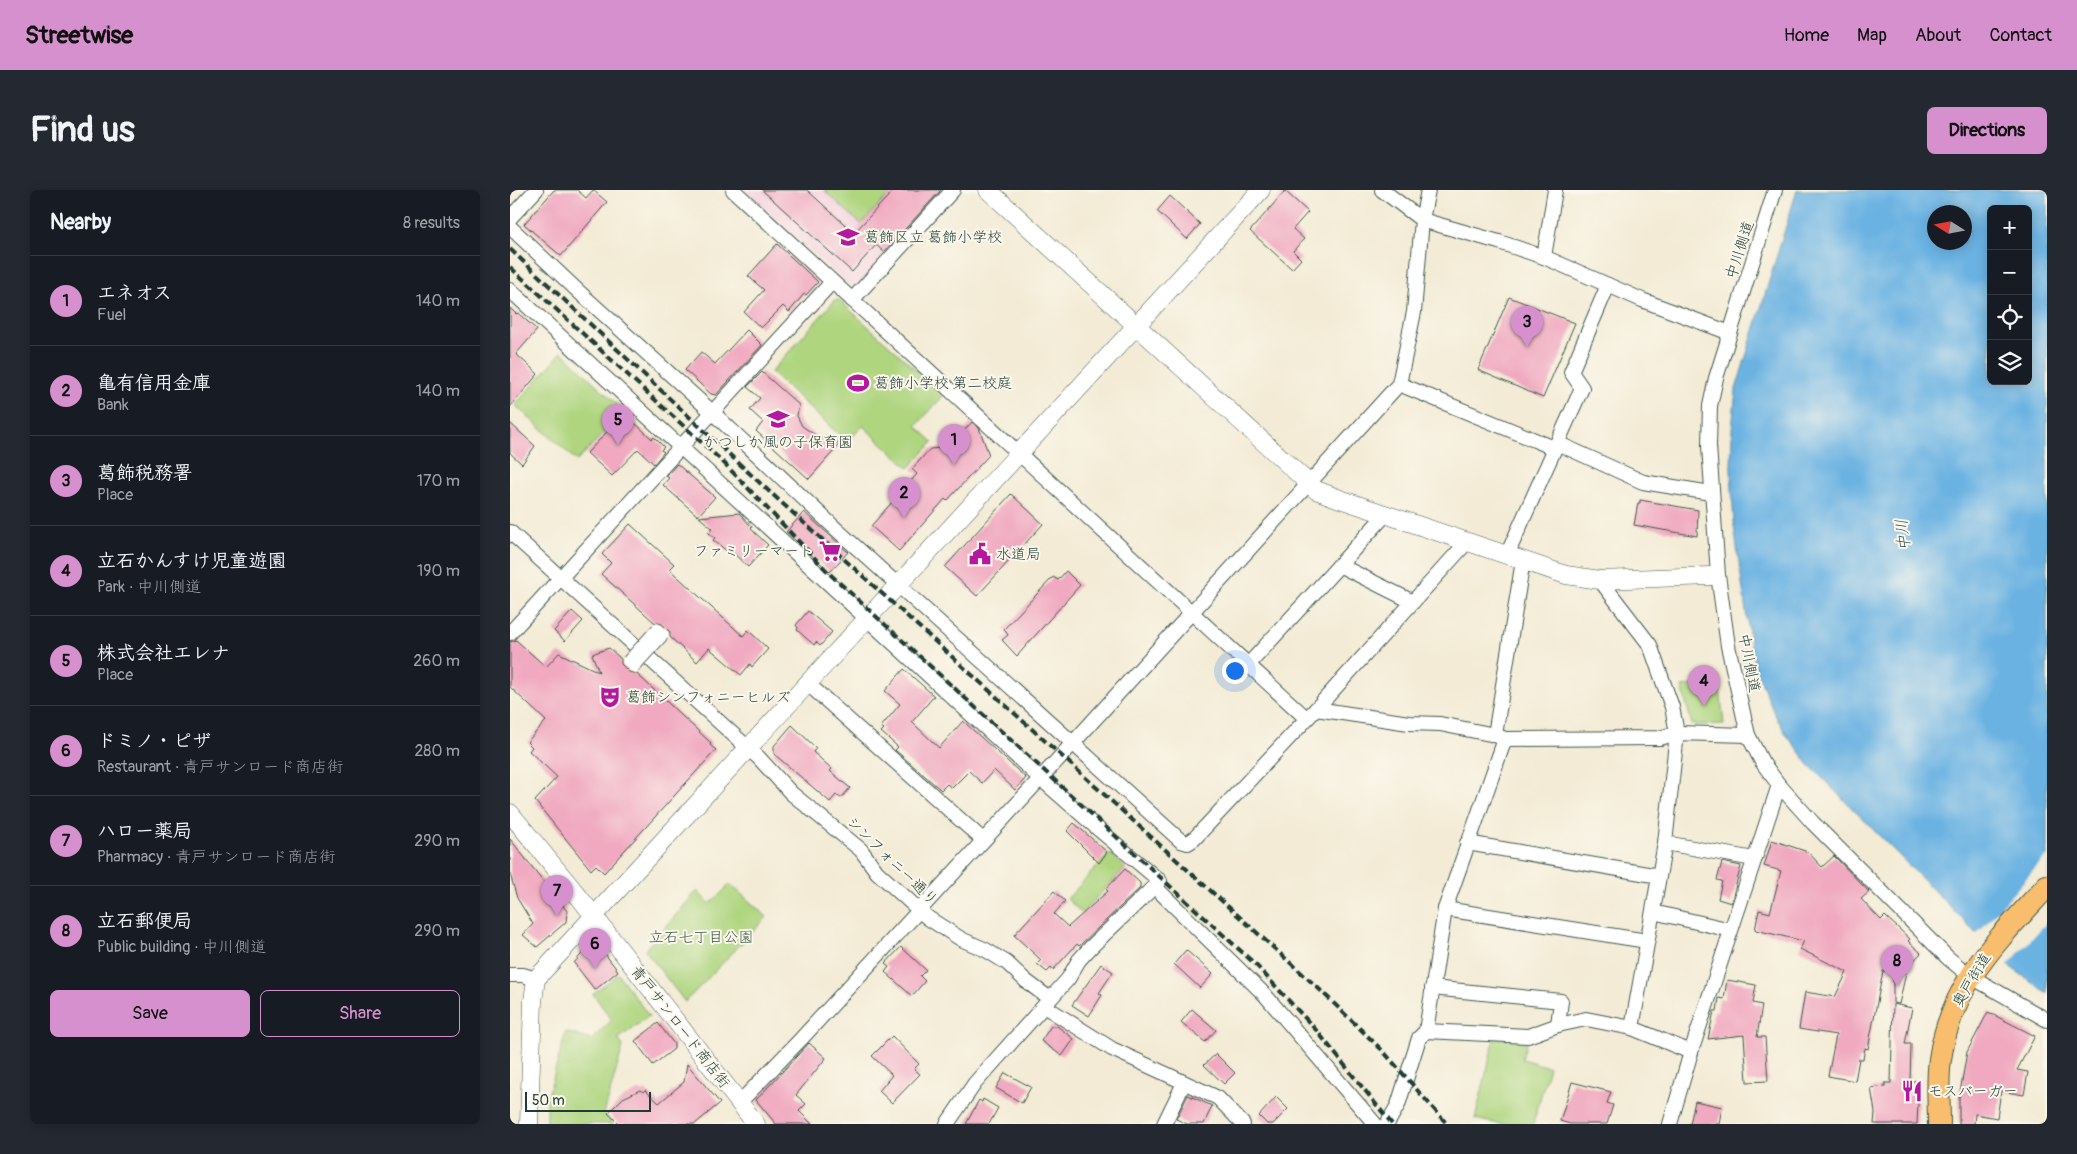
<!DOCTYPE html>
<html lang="en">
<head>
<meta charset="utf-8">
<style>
	body { margin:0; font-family:Pangolin,"Klee One",sans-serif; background:#242831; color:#f1f3f6 }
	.controls { position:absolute; right:15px; top:15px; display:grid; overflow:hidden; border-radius:8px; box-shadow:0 2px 12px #0003 }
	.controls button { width:45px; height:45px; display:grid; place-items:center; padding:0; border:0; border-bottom:1px solid #363941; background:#171b24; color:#f1f3f6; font:25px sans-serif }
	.compass { position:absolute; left:1417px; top:15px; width:45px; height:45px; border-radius:50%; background:#171b24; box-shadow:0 2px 12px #0003; rotate:281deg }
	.scale { position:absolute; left:15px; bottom:12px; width:126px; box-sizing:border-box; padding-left:5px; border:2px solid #1f3d34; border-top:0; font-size:14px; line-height:18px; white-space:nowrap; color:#1f3d34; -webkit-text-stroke:4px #fbf7ec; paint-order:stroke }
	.you { position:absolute; left:724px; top:480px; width:18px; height:18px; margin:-12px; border:4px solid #fff; border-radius:50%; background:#1a73e8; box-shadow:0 0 0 8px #1a73e833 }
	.badge { display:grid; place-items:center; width:32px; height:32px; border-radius:50%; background:#d690ce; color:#111; font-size:16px; font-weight:700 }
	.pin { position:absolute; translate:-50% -41px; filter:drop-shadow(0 1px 2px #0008) }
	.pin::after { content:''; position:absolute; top:26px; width:18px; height:15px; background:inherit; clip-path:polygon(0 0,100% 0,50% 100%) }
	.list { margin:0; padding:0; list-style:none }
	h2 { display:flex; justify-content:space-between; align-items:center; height:65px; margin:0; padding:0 20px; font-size:21px }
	h2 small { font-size:16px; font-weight:400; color:#9ea1a6 }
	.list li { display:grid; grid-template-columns:32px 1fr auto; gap:15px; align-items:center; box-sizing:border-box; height:90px; padding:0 20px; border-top:1px solid #363941 }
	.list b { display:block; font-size:19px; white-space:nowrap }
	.list p { margin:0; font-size:16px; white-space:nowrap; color:#9ea1a6 }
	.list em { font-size:16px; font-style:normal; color:#9ea1a6 }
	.actions { display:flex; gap:10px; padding:15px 20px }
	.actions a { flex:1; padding:11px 0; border:1px solid #d690ce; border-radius:8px; text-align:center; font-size:18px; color:#d690ce }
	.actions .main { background:#d690ce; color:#111 }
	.icon { flex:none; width:28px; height:28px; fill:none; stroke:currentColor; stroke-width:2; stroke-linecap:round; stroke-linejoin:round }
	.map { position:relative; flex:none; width:1537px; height:934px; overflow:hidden; border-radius:8px }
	header { display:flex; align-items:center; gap:30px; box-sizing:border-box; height:70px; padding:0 25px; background:#d690ce; color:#111 }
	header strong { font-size:24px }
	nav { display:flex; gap:28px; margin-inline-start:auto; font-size:18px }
	.intro { display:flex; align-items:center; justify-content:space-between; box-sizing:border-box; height:120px; padding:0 30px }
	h1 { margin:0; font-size:35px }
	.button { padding:12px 22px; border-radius:8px; background:#d690ce; color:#111; font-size:18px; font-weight:700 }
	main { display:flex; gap:30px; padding:0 30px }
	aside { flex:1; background:#171b24; border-radius:8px; box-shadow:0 2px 12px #0003 }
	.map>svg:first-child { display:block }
	.built { fill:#f4cfde }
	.green { fill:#afd57f; stroke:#67895a }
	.water { fill:#6ab2e2; stroke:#44788b; fill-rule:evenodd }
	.pier { fill:#f3ebd5 }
	.building { fill:#f0a9c0 }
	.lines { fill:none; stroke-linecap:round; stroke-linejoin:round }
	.minor-casing { stroke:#3f574c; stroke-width:16 }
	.tertiary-casing { stroke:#3f574c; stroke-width:19 }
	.primary-casing { stroke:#3f574c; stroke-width:24 }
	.minor { stroke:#fff; stroke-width:14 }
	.tertiary { stroke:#fff; stroke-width:18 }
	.primary { stroke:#f9be6d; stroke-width:22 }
	.rail { stroke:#1f3d34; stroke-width:4; stroke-dasharray:8 4; stroke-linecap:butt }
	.pedestrian-bridge-casing { stroke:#3f574c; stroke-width:13; stroke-linecap:butt }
	.pedestrian-bridge { stroke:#fff; stroke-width:11 }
	.labels { text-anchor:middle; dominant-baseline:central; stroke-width:4; stroke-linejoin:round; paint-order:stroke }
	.poi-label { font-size:15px; fill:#1f3d34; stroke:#fbf7ec; text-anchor:start }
	.street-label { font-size:15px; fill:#1f3d34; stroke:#fbf7ec }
	.park-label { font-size:15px; fill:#3c5b43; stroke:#fbf7ec }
	.water-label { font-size:16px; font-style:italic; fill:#325a60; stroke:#fbf7ec }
</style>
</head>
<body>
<header>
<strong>Streetwise</strong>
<nav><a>Home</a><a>Map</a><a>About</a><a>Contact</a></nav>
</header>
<div class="intro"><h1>Find us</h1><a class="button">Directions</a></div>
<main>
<aside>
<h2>Nearby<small>8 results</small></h2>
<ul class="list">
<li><span class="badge">1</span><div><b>エネオス</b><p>Fuel</p></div><em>140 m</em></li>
<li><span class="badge">2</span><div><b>亀有信用金庫</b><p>Bank</p></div><em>140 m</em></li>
<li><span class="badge">3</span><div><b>葛飾税務署</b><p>Place</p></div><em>170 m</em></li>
<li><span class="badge">4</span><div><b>立石かんすけ児童遊園</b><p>Park · 中川側道</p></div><em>190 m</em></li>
<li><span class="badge">5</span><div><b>株式会社エレナ</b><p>Place</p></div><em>260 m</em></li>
<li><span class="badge">6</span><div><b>ドミノ・ピザ</b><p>Restaurant · 青戸サンロード商店街</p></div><em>280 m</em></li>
<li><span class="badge">7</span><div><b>ハロー薬局</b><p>Pharmacy · 青戸サンロード商店街</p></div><em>290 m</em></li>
<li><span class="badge">8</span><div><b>立石郵便局</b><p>Public building · 中川側道</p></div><em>290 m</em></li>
</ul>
<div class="actions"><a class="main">Save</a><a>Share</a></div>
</aside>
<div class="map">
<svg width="1537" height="934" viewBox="0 0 1537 934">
	<rect width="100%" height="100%" fill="#fbf7ec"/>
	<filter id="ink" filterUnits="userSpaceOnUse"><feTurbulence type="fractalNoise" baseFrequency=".02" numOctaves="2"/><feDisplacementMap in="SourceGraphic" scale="10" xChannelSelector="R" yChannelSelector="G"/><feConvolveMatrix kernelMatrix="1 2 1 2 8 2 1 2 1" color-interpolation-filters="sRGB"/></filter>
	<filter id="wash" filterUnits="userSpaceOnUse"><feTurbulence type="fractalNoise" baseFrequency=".0096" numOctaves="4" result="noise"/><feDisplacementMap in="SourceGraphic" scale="20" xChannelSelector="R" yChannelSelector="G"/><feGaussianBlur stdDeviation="1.12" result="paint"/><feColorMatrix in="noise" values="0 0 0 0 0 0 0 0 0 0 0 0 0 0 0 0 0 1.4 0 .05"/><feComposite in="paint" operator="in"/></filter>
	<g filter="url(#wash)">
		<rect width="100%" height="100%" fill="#f3ebd5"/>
		<!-- built -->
		<polygon class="built" points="233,0 434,0 346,96 337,94"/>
		<!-- green -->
		<g class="green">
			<polygon points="314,0 383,0 351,34"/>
			<polygon points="325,110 329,110 434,205 406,236 423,252 399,278 353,236 337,252 261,182"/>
			<polygon points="52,162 114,221 67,271 5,215"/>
			<polygon points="1209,490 1214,534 1182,535 1172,497"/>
			<polygon points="600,663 615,678 572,723 557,709"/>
			<polygon points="220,694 257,727 175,812 135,760 187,701 200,714"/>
			<polygon points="108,784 139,826 108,849 113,856 94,924 104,934 37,934 37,909 56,842 81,850 102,830 83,804"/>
			<polygon points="985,847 1017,852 1012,869 1039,877 1023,934 989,934 965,929"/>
		</g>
		<!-- water -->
		<path class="water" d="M1287,0H1537V803L1499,776L1299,575L1276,544L1264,523L1246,479L1241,458L1224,336L1221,280L1222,239L1226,199ZM1481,19H1518V191H1481ZM1424,22H1454V52H1424Z"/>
		<!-- pier -->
		<polygon class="pier" points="1537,665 1537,732 1496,777 1465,746"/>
		<g id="blocks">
			<!-- building -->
			<g class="building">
				<polygon points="44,0 67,0 76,8 83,0 97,12 51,66 14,34"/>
				<polygon points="252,0 297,0 344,43 384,0 431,0 374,62 366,55 342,82"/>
				<polygon points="775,1 798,22 783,39 794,49 783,61 791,69 782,79 740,41"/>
				<polygon points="660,6 690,34 677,49 647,21"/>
				<polygon points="267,54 308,92 296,105 294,104 279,122 273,116 251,138 234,122 254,100 238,86"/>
				<polygon points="999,107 1065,133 1033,208 968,180"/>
				<polygon points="0,118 6,124 8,123 27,140 6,164 28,184 0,217"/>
				<polygon points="237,140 252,155 206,205 201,204 175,180 191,162 205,174"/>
				<polygon points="252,182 289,215 287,226 292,236 308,247 331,253 299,289 246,241 253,232 240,220 250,208 237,197"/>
				<polygon points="108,230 119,240 125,233 142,249 144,247 154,257 151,260 154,262 144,274 128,259 102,286 77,263"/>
				<polygon points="462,232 469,238 479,265 437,311 435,309 389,361 361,336 407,284 402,279 420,259 439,257"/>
				<polygon points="0,233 25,256 12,274 0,263"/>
				<polygon points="167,274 205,307 188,326 153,295 159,288 156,286"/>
				<polygon points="501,304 533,334 467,406 435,377"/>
				<polygon points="1130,310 1188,320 1187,346 1124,335 1128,313 1130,313"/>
				<polygon points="294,322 338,362 320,382 276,342"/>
				<polygon points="229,323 242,337 241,339 258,355 238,377 220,360 218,362 203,350 205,348 198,342 202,338 189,327"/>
				<polygon points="120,334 164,374 159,379 233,446 238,440 258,459 242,477 240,474 231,485 199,458 187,472 160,447 160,442 152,434 144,432 91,384 101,373 92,364"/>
				<polygon points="556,381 570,395 507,466 492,450 498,445 494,439 543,387 548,390"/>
				<polygon points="62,421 73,431 55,451 44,441"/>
				<polygon points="298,421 322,442 310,456 306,452 304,455 287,440 288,438 286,435"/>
				<polygon points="6,450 36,477 49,463 89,482 82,464 99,458 111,469 111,474 119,482 127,484 201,553 200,555 206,560 94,683 86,675 81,680 25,611 47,587 19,561 22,557 17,552 36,531 0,497 0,452"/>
				<polygon points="394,479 424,506 402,532 429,558 453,531 516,588 505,600 484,580 472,593 459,581 442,598 437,594 431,600 385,560 388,557 371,542 374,539 371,537 390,514 375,501"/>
				<polygon points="282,535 306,558 303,562 322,579 320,581 340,598 331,608 326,605 320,612 264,564 264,556"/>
				<polygon points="564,633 597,662 589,673 557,641"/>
				<polygon points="0,649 57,721 56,732 27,757 13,745 23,734 7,708 0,684"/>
				<polygon points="1262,650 1298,662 1312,677 1324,666 1359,702 1351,709 1371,730 1375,726 1400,749 1398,751 1411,763 1397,778 1389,814 1383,813 1383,782 1373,781 1358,859 1355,858 1353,869 1349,869 1345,891 1318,886 1326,845 1289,839 1295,802 1325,807 1337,782 1290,759 1294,751 1245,740 1249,720 1260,723 1271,681 1254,676"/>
				<polygon points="1212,672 1231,676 1221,713 1208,709 1212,691 1207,690"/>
				<polygon points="615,679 630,693 630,698 569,756 567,754 543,780 541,778 537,782 527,774 531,770 504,745 544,701 555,711 544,724 558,737 598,701 596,699"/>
				<polygon points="391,757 416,780 410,786 415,791 402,806 375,782 379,777 375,774"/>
				<polygon points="76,759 92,760 108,781 85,800 64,773"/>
				<polygon points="676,760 703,784 690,798 664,774"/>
				<polygon points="591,774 603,782 589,803 592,805 579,826 562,815"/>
				<polygon points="1217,790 1246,795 1243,813 1252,815 1247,847 1255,847 1258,891 1237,892 1234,845 1198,849 1204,821 1207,821 1209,808 1214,809"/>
				<polygon points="1383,814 1402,818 1395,854 1401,854 1400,891 1409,891 1407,934 1364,934 1365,922 1361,898 1375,896 1375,893 1381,893"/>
				<polygon points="682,819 706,840 695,852 671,832"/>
				<polygon points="1478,822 1525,846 1507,880 1518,882 1514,905 1491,901 1487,928 1465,924 1464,934 1449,934 1449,908 1457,862"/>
				<polygon points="148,833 164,854 164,859 143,875 125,851"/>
				<polygon points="541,836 547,836 564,849 552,866 531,851"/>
				<polygon points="382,846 409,874 404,879 410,884 382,913 369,901 382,885 362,866"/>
				<polygon points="299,853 316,868 286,905 296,914 289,921 302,934 266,934 246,910"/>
				<polygon points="706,864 725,883 714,894 694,875"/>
				<polygon points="177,874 210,913 185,934 109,934 98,923 113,908 130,900 133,902 135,900 149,913 174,892"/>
				<polygon points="495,883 521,897 512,913 486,898"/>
				<polygon points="1062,892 1101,902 1097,913 1103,915 1097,934 1060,934 1050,931"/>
				<polygon points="678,905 702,916 694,934 677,934 666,929"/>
				<polygon points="766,907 778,919 763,934 757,934 749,926"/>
				<polygon points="473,909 488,918 479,934 456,934 469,910 472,912"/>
				<polygon points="1185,911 1212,917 1209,934 1180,934"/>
			</g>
		</g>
	</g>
	<g filter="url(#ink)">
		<use href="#blocks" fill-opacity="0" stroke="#3f574c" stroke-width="1"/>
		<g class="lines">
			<!-- minor casing -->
			<g class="minor-casing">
				<g id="minor">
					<polyline points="223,0 796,528"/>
					<polyline points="872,0 912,30 989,52 1034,67 1132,110 1220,143"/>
					<polyline points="1265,0 1206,188 1200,216 1199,256 1208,385 1218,456 1238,545 1252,572 1269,595 1303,633 1438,768 1460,786 1537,830"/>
					<polyline points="0,28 26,0"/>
					<polyline points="0,37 68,101 202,222 326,339 671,651 678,653 684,649 806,519 958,351"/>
					<polyline points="1034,67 1045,0"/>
					<polyline points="0,100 530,588 587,638 650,691 581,757 569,770 558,789 465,893 437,934"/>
					<polyline points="342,110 443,0"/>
					<polyline points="889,194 1044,258"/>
					<polyline points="1047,253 1133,292 1201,303"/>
					<polyline points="0,342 249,568 281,603 351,660 367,682 418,728 451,749 476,760 497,773 516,791 540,809"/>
					<polyline points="997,365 1072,198 1061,182 1098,95"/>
					<polyline points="829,375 903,412"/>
					<polyline points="1090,390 1140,455 1162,517 1167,543 1155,653 1122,838"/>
					<polyline points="0,443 322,92"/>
					<polyline points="739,474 876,324"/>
					<polyline points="297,493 473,650"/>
					<polyline points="806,519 899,533 930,534 985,545 995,549 1150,548 1167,543 1238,545"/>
					<polyline points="985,545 1013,370"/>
					<polyline points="957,653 1149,686"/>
					<polyline points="1155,653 1244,669"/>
					<polyline points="645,697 755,805 865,934"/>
					<polyline points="935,719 1137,751"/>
					<polyline points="1143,722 1221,740"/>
					<polyline points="0,785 13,785 26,789"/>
					<polyline points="922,798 1051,811 1048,835"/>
					<polyline points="534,816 602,859 708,908 733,934"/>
					<polyline points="916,841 1018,846 1048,835 1076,829 1122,838 1181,862"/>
					<polyline points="229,913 291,849 563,553 889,194 904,122 912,30 918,0"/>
					<polyline points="654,934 674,893"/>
					<polyline points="877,934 888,915 909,848 916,841 935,719 995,549"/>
					<polyline points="1160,934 1181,862 1269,595"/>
				</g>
			</g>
			<!-- tertiary casing -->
			<g class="tertiary-casing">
				<g id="tertiary">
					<polyline points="478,0 806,300 830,309 1056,385 1090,390 1201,386"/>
					<polyline points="0,623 69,707 246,934"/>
					<polyline points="19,934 23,811 26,789 751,0"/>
				</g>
			</g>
			<!-- primary casing -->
			<g class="primary-casing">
				<path id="primary" d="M1429,934C1429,913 1427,890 1430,869C1441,793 1488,750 1537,696"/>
			</g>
			<!-- minor -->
			<use href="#minor" class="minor"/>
			<!-- tertiary -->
			<use href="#tertiary" class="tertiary"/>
			<!-- primary -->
			<use href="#primary" class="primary"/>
			<!-- rail -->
			<g class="rail">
				<polyline points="0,59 251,294 807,797 873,861 937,934"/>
				<polyline points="0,77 213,272 321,385 745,774 807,841 882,934"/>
			</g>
			<!-- pedestrian-bridge casing -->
			<g class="pedestrian-bridge-casing">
				<g id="pedestrian-bridge">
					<polyline points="118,471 147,439"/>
					<polyline points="124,477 153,445"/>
				</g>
			</g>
			<!-- pedestrian-bridge -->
			<use href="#pedestrian-bridge" class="pedestrian-bridge"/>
		</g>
	</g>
	<!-- icons -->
	<defs>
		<g id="school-bare" transform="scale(1.725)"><path d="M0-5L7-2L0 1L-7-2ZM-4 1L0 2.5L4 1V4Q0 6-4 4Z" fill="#b5179e" stroke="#fbf7ec" stroke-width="2.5" paint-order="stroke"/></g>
		<g id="stadium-bare" transform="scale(1.725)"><path d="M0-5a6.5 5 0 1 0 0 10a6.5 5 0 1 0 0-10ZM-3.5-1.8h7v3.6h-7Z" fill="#b5179e" stroke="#fbf7ec" stroke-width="2.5" paint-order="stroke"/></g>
		<g id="supermarket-bare" transform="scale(1.725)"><path d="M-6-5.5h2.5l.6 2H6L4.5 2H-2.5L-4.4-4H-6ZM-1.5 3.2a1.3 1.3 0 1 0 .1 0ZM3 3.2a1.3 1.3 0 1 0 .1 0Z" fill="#b5179e" stroke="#fbf7ec" stroke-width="2.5" paint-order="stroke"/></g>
		<g id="civic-bare" transform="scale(1.725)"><path d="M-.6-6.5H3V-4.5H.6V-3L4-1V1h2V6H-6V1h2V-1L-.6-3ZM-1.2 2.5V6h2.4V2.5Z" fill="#b5179e" stroke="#fbf7ec" stroke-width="2.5" paint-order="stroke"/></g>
		<g id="theatre-bare" transform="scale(1.725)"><path d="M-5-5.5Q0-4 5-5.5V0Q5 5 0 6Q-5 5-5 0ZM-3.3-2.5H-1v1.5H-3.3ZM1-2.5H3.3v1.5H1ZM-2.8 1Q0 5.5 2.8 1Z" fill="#b5179e" stroke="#fbf7ec" stroke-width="2.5" paint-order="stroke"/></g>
		<g id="restaurant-bare" transform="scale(1.725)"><path d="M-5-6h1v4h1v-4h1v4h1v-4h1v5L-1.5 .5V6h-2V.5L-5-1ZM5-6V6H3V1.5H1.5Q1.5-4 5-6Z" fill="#b5179e" stroke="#fbf7ec" stroke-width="2.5" paint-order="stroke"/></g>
	</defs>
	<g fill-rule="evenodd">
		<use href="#school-bare" x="338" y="47"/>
		<use href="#stadium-bare" x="348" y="193"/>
		<use href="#school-bare" x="268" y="229"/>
		<use href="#supermarket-bare" x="320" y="361"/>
		<use href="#civic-bare" x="470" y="364"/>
		<use href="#theatre-bare" x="100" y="507"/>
		<use href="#restaurant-bare" x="1402" y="901"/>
	</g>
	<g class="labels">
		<!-- poi labels -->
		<g class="poi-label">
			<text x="354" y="47">葛飾区立 葛飾小学校</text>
			<text x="364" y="193">葛飾小学校 第二校庭</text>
			<text x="268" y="252" text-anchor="middle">かつしか風の子保育園</text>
			<text x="304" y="361" text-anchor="end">ファミリーマート</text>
			<text x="486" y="364">水道局</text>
			<text x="116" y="507">葛飾シンフォニーヒルズ</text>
			<text x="1418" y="901">モスバーガー</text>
		</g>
		<!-- street labels -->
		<g class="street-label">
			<text transform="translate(1230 60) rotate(-72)">中川側道</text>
			<text transform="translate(1239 473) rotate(79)">中川側道</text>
			<text transform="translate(382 671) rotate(44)">シンフォニー通り</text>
			<text transform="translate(1462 790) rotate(-59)">奥戸街道</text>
			<text transform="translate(170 837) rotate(52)">青戸サンロード商店街</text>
		</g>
		<!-- park labels -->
		<g class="park-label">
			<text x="191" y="747">立石七丁目公園</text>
		</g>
		<!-- water labels -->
		<g class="water-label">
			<text transform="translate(1393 345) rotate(-96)">中川</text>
		</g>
	</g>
</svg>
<div class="controls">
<button>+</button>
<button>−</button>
<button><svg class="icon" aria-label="locate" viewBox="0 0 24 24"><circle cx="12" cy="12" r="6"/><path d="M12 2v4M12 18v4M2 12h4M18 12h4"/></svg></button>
<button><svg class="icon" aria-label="layers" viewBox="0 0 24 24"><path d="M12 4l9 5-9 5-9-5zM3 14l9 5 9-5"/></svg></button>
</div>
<svg class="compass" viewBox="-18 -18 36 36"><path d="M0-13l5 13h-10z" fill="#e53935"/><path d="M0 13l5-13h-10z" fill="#9ea1a6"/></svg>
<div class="scale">50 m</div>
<div class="you"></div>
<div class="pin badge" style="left:444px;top:275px">1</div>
<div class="pin badge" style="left:394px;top:328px">2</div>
<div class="pin badge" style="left:1017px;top:157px">3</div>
<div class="pin badge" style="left:1194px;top:516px">4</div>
<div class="pin badge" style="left:108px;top:255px">5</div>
<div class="pin badge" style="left:85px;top:779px">6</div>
<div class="pin badge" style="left:47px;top:726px">7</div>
<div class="pin badge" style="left:1387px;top:796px">8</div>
</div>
</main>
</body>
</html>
